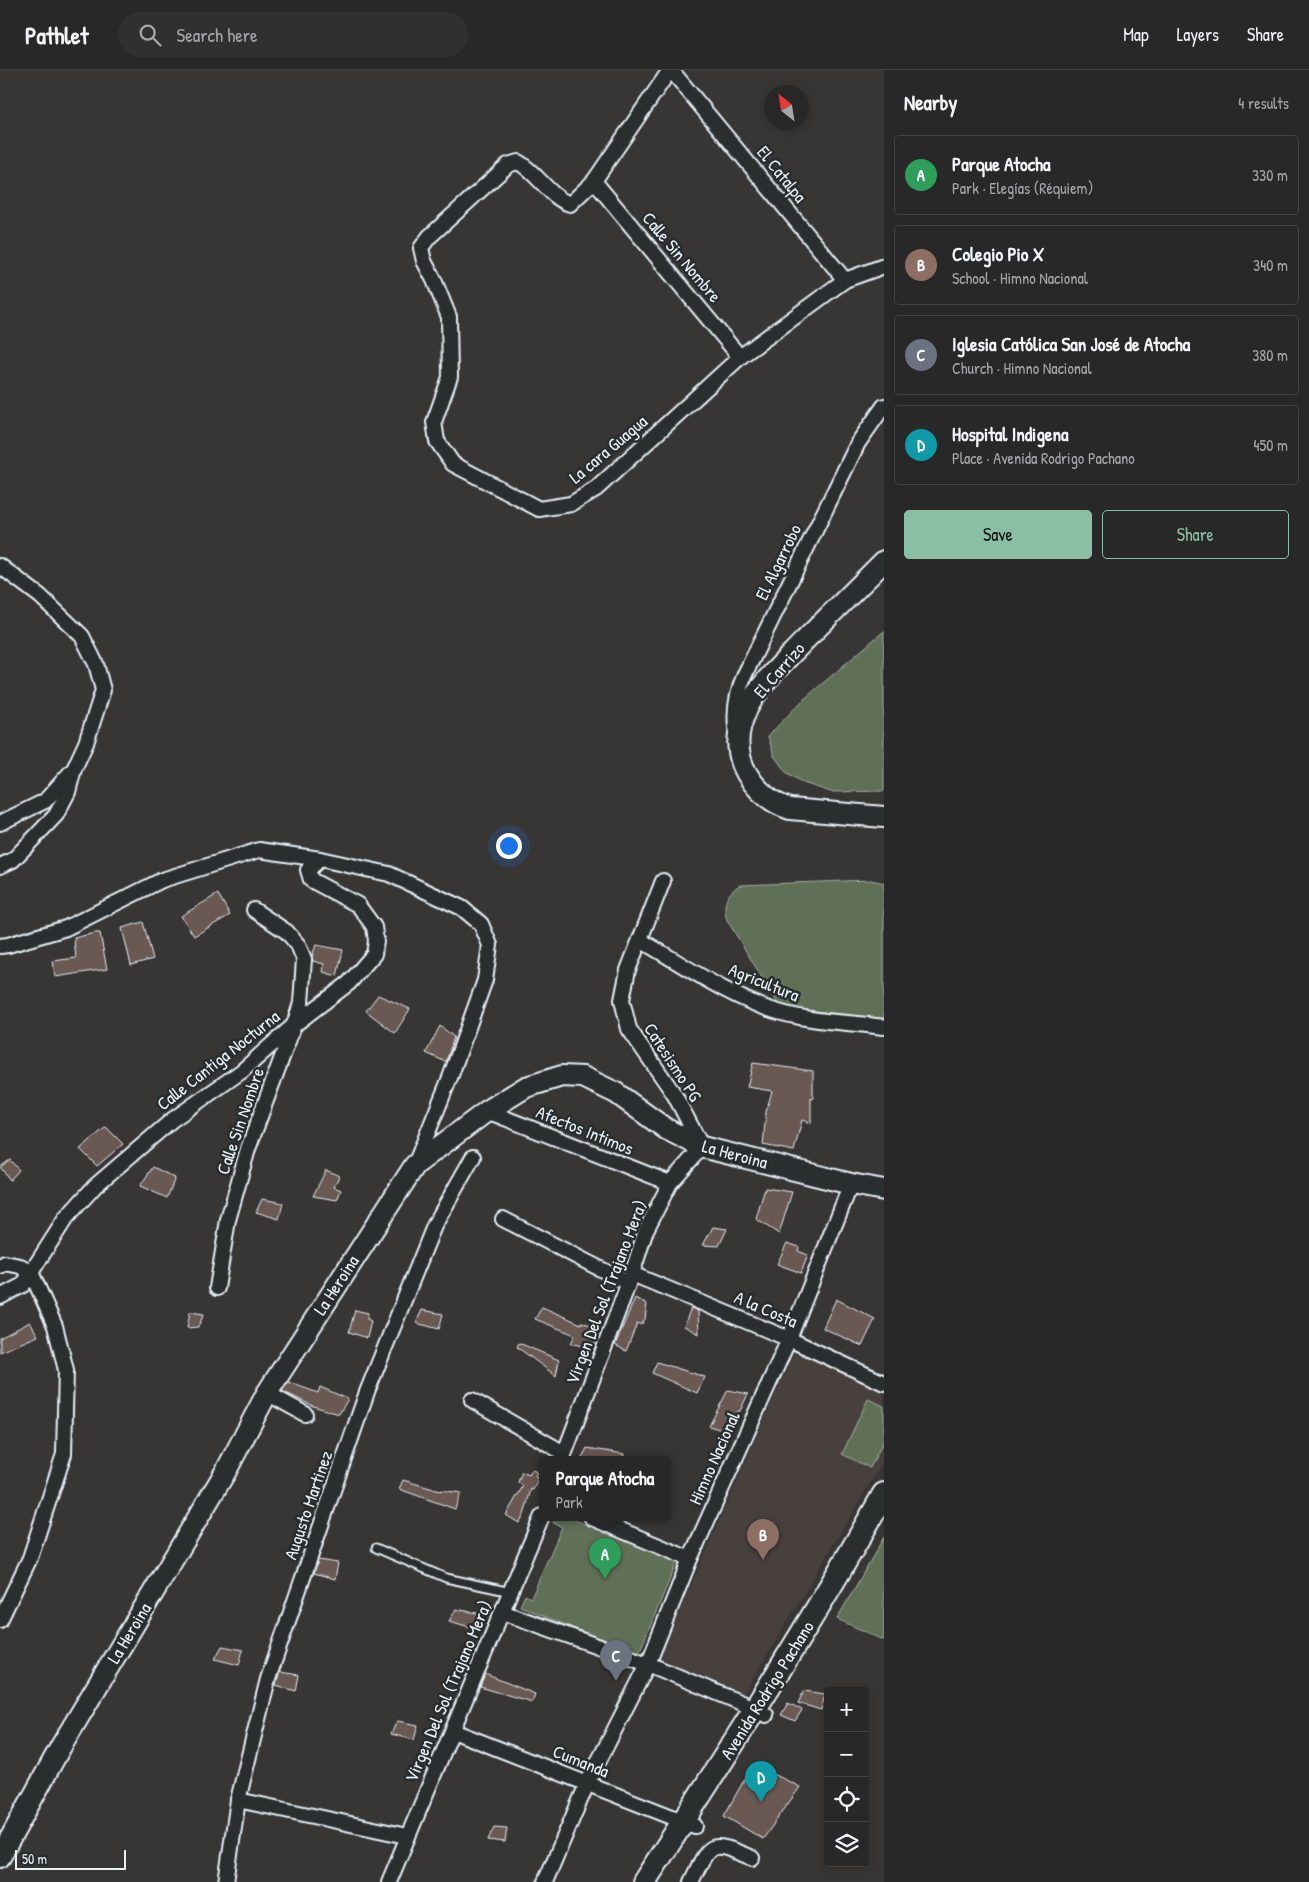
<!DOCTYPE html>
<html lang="en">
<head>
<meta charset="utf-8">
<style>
	body { margin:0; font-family:"Patrick Hand",sans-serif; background:#313030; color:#f1f3f6 }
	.controls { position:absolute; right:15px; bottom:15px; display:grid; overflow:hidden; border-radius:5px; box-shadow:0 2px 8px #0003 }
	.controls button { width:45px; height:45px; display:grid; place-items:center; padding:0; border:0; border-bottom:1px solid #454445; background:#292828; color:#f1f3f6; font:25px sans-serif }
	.compass { position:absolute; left:764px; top:15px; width:45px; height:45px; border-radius:50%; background:#292828; box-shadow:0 2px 8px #0003; rotate:330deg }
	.scale { position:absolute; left:15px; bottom:12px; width:111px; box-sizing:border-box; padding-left:5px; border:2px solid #e8f1f8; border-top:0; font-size:14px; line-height:18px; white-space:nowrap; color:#e8f1f8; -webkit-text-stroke:4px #2a2d2e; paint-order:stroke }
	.you { position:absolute; left:508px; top:775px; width:18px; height:18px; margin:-12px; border:4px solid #fff; border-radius:50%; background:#1a73e8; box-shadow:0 0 0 8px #1a73e833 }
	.badge { display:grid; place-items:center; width:32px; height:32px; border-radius:50%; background:#8abfa5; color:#fff; font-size:16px; font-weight:700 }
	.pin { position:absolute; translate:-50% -41px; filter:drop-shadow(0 1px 2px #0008) }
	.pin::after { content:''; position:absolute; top:26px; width:18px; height:15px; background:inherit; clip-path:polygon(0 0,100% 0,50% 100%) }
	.popup { position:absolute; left:539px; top:1386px; width:132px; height:65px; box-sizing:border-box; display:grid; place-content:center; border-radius:5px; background:#292828; filter:drop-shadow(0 1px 4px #0005); font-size:16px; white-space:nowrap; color:#a5a6a8 }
	.popup b { font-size:19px; color:#f1f3f6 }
	.popup::after { content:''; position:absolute; left:50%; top:100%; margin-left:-10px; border:10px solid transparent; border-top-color:#292828 }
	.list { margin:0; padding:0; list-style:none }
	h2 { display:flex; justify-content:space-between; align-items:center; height:65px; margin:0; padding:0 20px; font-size:21px }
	h2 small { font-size:16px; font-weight:400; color:#a5a6a8 }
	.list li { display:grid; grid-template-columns:32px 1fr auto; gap:15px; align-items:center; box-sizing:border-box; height:80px; margin:0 10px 10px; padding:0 10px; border:1px solid #454445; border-radius:5px }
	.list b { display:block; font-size:19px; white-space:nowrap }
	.list p { margin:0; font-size:16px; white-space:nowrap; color:#a5a6a8 }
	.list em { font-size:16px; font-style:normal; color:#a5a6a8 }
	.actions { display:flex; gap:10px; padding:15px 20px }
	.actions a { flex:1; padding:11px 0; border:1px solid #8abfa5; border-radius:5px; text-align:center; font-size:18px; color:#8abfa5 }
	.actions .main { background:#8abfa5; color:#111 }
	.icon { flex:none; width:28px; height:28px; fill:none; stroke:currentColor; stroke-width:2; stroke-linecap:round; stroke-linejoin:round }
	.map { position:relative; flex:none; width:884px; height:1812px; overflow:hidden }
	header { display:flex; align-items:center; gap:30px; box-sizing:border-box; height:70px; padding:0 25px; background:#292828; border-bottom:1px solid #454445 }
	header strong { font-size:24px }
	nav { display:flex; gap:28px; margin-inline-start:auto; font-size:18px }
	.search { width:350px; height:45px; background:#313030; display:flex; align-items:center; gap:12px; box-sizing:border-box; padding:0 18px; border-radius:28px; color:#a5a6a8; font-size:19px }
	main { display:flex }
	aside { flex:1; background:#292828 }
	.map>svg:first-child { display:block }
	.built { fill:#47403e }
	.green { fill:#616f56; stroke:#a4b0a7 }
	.building { fill:#6b5953; stroke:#e8f1f8 }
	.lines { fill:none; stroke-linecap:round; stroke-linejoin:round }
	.lane-casing { stroke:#e8f1f8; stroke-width:11 }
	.street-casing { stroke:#e8f1f8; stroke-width:18 }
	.secondary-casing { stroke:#e8f1f8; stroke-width:24 }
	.primary-casing { stroke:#e8f1f8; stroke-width:26 }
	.lane { stroke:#2a2d2e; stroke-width:7 }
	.street { stroke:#2a2d2e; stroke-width:14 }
	.secondary { stroke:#2a2d2e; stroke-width:20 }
	.primary { stroke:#2a2d2e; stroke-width:22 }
	.labels { text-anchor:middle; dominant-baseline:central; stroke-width:5; stroke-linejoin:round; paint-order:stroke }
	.street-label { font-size:18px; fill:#e8f1f8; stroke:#2a2d2e }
</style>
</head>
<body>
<header>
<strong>Pathlet</strong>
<div class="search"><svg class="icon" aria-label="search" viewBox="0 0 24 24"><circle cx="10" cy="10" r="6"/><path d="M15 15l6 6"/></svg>Search here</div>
<nav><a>Map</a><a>Layers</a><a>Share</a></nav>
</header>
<main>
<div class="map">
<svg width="884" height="1812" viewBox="0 0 884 1812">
	<rect width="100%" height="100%" fill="#373635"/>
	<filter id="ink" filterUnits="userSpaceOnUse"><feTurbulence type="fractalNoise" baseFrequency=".02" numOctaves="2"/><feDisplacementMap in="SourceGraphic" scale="10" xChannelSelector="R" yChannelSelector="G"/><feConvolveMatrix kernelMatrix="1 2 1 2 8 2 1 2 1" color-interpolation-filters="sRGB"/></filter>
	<g filter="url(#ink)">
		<!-- built -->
		<polygon class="built" points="795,1280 884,1324 884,1390 742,1627 658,1590"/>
		<!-- green -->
		<g class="green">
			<polygon points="884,561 884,721 831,722 803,713 786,702 774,686 768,666 802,631"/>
			<path d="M871,810L884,813V949L780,937L727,850C722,836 726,823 740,815Z"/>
			<polygon points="868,1329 884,1336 884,1370 870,1398 842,1384"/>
			<polygon points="555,1448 570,1448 677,1492 638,1585 520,1536 525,1525 531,1528 562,1457 553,1453"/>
			<polygon points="884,1467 884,1570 837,1549"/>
		</g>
		<!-- building -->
		<g class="building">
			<polygon points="218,824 230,845 194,866 181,846"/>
			<polygon points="143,852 153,889 131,895 122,858"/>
			<polygon points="95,863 100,863 107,899 55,907 53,891 76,888 74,868"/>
			<polygon points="316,875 343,880 337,906 323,902 324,894 313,891 312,886"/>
			<polygon points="378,925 410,939 395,963 366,941"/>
			<polygon points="440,956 454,967 446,992 426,983"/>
			<polygon points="753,993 813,1001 813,1029 811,1028 811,1053 802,1050 794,1081 763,1075 766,1042 772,1021 747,1017"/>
			<polygon points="106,1057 123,1074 97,1096 80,1079"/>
			<polygon points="10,1090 19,1100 10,1110 0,1097"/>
			<polygon points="153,1097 175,1108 167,1128 140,1116"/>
			<polygon points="326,1100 339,1106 334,1117 341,1120 337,1130 313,1126"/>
			<polygon points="765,1118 792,1122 779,1164 756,1149"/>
			<polygon points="262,1129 283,1133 279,1149 256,1142"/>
			<polygon points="713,1157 727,1159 719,1176 703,1175"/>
			<polygon points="787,1173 799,1177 798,1181 808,1185 801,1203 777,1194"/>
			<polygon points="635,1228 647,1234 645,1249 641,1255 637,1253 626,1281 615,1275"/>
			<polygon points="836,1229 875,1249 862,1276 823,1258"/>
			<polygon points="542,1237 581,1254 581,1252 597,1257 594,1279 571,1273 575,1265 535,1249"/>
			<polygon points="691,1238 698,1241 699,1264 684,1256"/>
			<polygon points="355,1240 368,1243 367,1249 371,1251 367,1268 349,1262"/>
			<polygon points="422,1240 443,1244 439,1259 416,1253"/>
			<polygon points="190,1242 204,1244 198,1257 187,1258"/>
			<polygon points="30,1252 38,1266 0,1282 0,1268"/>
			<polygon points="519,1273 559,1290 556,1306 517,1277"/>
			<polygon points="657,1292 705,1307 697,1323 652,1303"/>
			<polygon points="288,1312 318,1323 320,1317 348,1329 339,1344 313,1336 282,1321"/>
			<polygon points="728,1320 748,1324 740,1341 738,1341 729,1362 709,1356"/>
			<polygon points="587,1378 624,1384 623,1390 581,1390"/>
			<polygon points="532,1400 537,1402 535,1407 538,1408 536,1414 533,1420 531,1419 524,1445 519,1453 506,1445 523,1416 518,1412 522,1402 529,1405"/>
			<polygon points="403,1410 440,1421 441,1420 461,1423 455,1439 399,1419"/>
			<polygon points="318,1490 338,1493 335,1509 314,1503"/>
			<polygon points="456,1539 477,1543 473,1558 449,1551"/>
			<polygon points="222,1576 243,1580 239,1595 215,1589"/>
			<polygon points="280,1602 299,1605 296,1621 276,1615"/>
			<polygon points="485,1604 535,1624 532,1632 480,1617"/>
			<polygon points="804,1621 825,1624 821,1640 798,1633"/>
			<polygon points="788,1633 802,1640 795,1651 781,1645"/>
			<polygon points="397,1651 418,1655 414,1670 391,1664"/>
			<polygon points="753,1694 800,1717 763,1769 724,1746"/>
			<polygon points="494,1757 507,1758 505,1772 488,1770"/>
		</g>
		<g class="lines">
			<!-- lane casing -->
			<g class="lane-casing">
				<polyline id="lane" points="376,1478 446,1508 511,1522"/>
			</g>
			<!-- street casing -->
			<g class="street-casing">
				<g id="street">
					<path d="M670,0L594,111L570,134C550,128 537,102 518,92L508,95L429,167L421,178L424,191L434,210L449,247L450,307L434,352L437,371L453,394L539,439L571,434L596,419L740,287L845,210L884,196"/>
					<polyline points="671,0 845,210"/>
					<polyline points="594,111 740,287"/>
					<polyline points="0,496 40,526 82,566 96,594 103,620 86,673 74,699 68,722 56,745 13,790 0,796"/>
					<path d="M736,657C734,639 738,620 745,604L858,373L884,336"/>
					<polyline points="0,753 45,731 72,701"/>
					<path d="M640,870C682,894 729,927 775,941C810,952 848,952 884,957"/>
					<polyline points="0,876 8,875 66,858 162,810 259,780 320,789 389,804 462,838 481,854 490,875 485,910 451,1005 416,1092"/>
					<polyline points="487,1041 670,1113"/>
					<polyline points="503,1149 628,1213"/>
					<polyline points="0,1196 5,1193 20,1196 31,1202 55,1256 66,1300 64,1384 30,1488 0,1550"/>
					<polyline points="632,1204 789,1269 884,1313"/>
					<polyline points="217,1218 228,1150 248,1079 294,955 301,933 304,889 298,875 287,862 254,840"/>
					<polyline points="0,1227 23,1215 66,1148 95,1116 172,1050 242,1001 294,955 349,913 374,884 376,871 374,857 358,835 311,810 308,800 320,789"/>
					<polyline points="267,1323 305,1344"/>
					<polyline points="472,1330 564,1383"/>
					<polyline points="562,1390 632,1204 646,1160 670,1113 702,1077 674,1024 629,959 622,930 628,900 663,811"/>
					<polyline points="592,1448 690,1489"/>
					<polyline points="502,1542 648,1594 756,1639 766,1645"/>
					<polyline points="453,1661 695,1756"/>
					<polyline points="238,1730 407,1766"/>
					<polyline points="226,1812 238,1730 268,1609 367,1322 434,1156 473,1087"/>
					<polyline points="389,1812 542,1446"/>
					<polyline points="545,1812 587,1714 648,1594 690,1489 789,1269 851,1114"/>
					<path d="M691,1812C711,1771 709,1770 752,1788"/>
				</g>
			</g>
			<!-- secondary casing -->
			<g class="secondary-casing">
				<g id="secondary">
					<path d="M884,491C857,518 830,545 803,572C783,593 760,613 747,639C736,661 735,683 747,704C758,722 771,733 790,739L884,747"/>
					<polyline points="0,1787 60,1678 226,1401 267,1323 415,1095 487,1041 526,1017 562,1006 583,1007 616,1023 666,1059 702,1077 851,1114 884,1120"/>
				</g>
			</g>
			<!-- primary casing -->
			<g class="primary-casing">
				<path id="primary" d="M644,1812C727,1684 809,1557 884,1424"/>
			</g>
			<!-- lane -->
			<use href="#lane" class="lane"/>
			<!-- street -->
			<use href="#street" class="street"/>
			<!-- secondary -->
			<use href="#secondary" class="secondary"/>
			<!-- primary -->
			<use href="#primary" class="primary"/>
		</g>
	</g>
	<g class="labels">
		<!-- street labels -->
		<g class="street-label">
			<text transform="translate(782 104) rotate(51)">El Catalpa</text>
			<text transform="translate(682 187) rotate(50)">Calle Sin Nombre</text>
			<text transform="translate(608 379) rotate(-40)">La cara Guagua</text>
			<text transform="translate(778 492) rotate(-64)">El Algarrobo</text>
			<text transform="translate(779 600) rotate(-49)">El Carrizo</text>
			<text transform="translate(764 912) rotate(22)">Agricultura</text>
			<text transform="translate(218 990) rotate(-38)">Calle Cantiga Nocturna</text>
			<text transform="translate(673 992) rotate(57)">Catesismo PG</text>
			<text transform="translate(240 1051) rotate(-71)">Calle Sin Nombre</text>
			<text transform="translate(585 1060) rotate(22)">Afectos Intimos</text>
			<text transform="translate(735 1084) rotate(15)">La Heroina</text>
			<text transform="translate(336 1215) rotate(-57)">La Heroina</text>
			<text transform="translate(606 1222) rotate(-69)">Virgen Del Sol (Trajano Mera)</text>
			<text transform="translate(766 1239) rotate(23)">A la Costa</text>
			<text transform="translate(714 1388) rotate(-66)">Himno Nacional</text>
			<text transform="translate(308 1435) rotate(-71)">Augusto Martinez</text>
			<text transform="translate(129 1563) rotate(-59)">La Heroina</text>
			<text transform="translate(767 1620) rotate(-58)">Avenida Rodrigo Pachano</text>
			<text transform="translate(448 1621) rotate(-67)">Virgen Del Sol (Trajano Mera)</text>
			<text transform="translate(581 1691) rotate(22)">Cumanda</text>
		</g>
	</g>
</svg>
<div class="controls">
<button>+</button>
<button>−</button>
<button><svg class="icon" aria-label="locate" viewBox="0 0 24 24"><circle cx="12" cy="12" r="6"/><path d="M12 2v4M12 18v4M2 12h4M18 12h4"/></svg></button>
<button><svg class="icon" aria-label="layers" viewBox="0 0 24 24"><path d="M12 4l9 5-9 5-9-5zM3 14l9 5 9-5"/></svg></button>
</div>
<svg class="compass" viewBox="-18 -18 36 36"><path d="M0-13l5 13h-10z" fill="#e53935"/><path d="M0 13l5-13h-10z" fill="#a5a6a8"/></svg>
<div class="scale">50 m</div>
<div class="you"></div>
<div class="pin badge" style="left:605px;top:1509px;background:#2e9e5b">A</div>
<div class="popup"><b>Parque Atocha</b>Park</div>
<div class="pin badge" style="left:763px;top:1490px;background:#8d6e63">B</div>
<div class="pin badge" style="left:616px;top:1611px;background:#6b7280">C</div>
<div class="pin badge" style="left:761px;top:1732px;background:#0f9aa8">D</div>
</div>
<aside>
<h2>Nearby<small>4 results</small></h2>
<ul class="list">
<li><span class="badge" style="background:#2e9e5b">A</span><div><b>Parque Atocha</b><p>Park · Elegías (Réquiem)</p></div><em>330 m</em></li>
<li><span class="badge" style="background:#8d6e63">B</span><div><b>Colegio Pio X</b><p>School · Himno Nacional</p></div><em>340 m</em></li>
<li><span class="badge" style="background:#6b7280">C</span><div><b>Iglesia Católica San José de Atocha</b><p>Church · Himno Nacional</p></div><em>380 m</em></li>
<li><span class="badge" style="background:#0f9aa8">D</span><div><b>Hospital Indigena</b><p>Place · Avenida Rodrigo Pachano</p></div><em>450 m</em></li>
</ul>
<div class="actions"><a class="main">Save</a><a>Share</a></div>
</aside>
</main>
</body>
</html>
